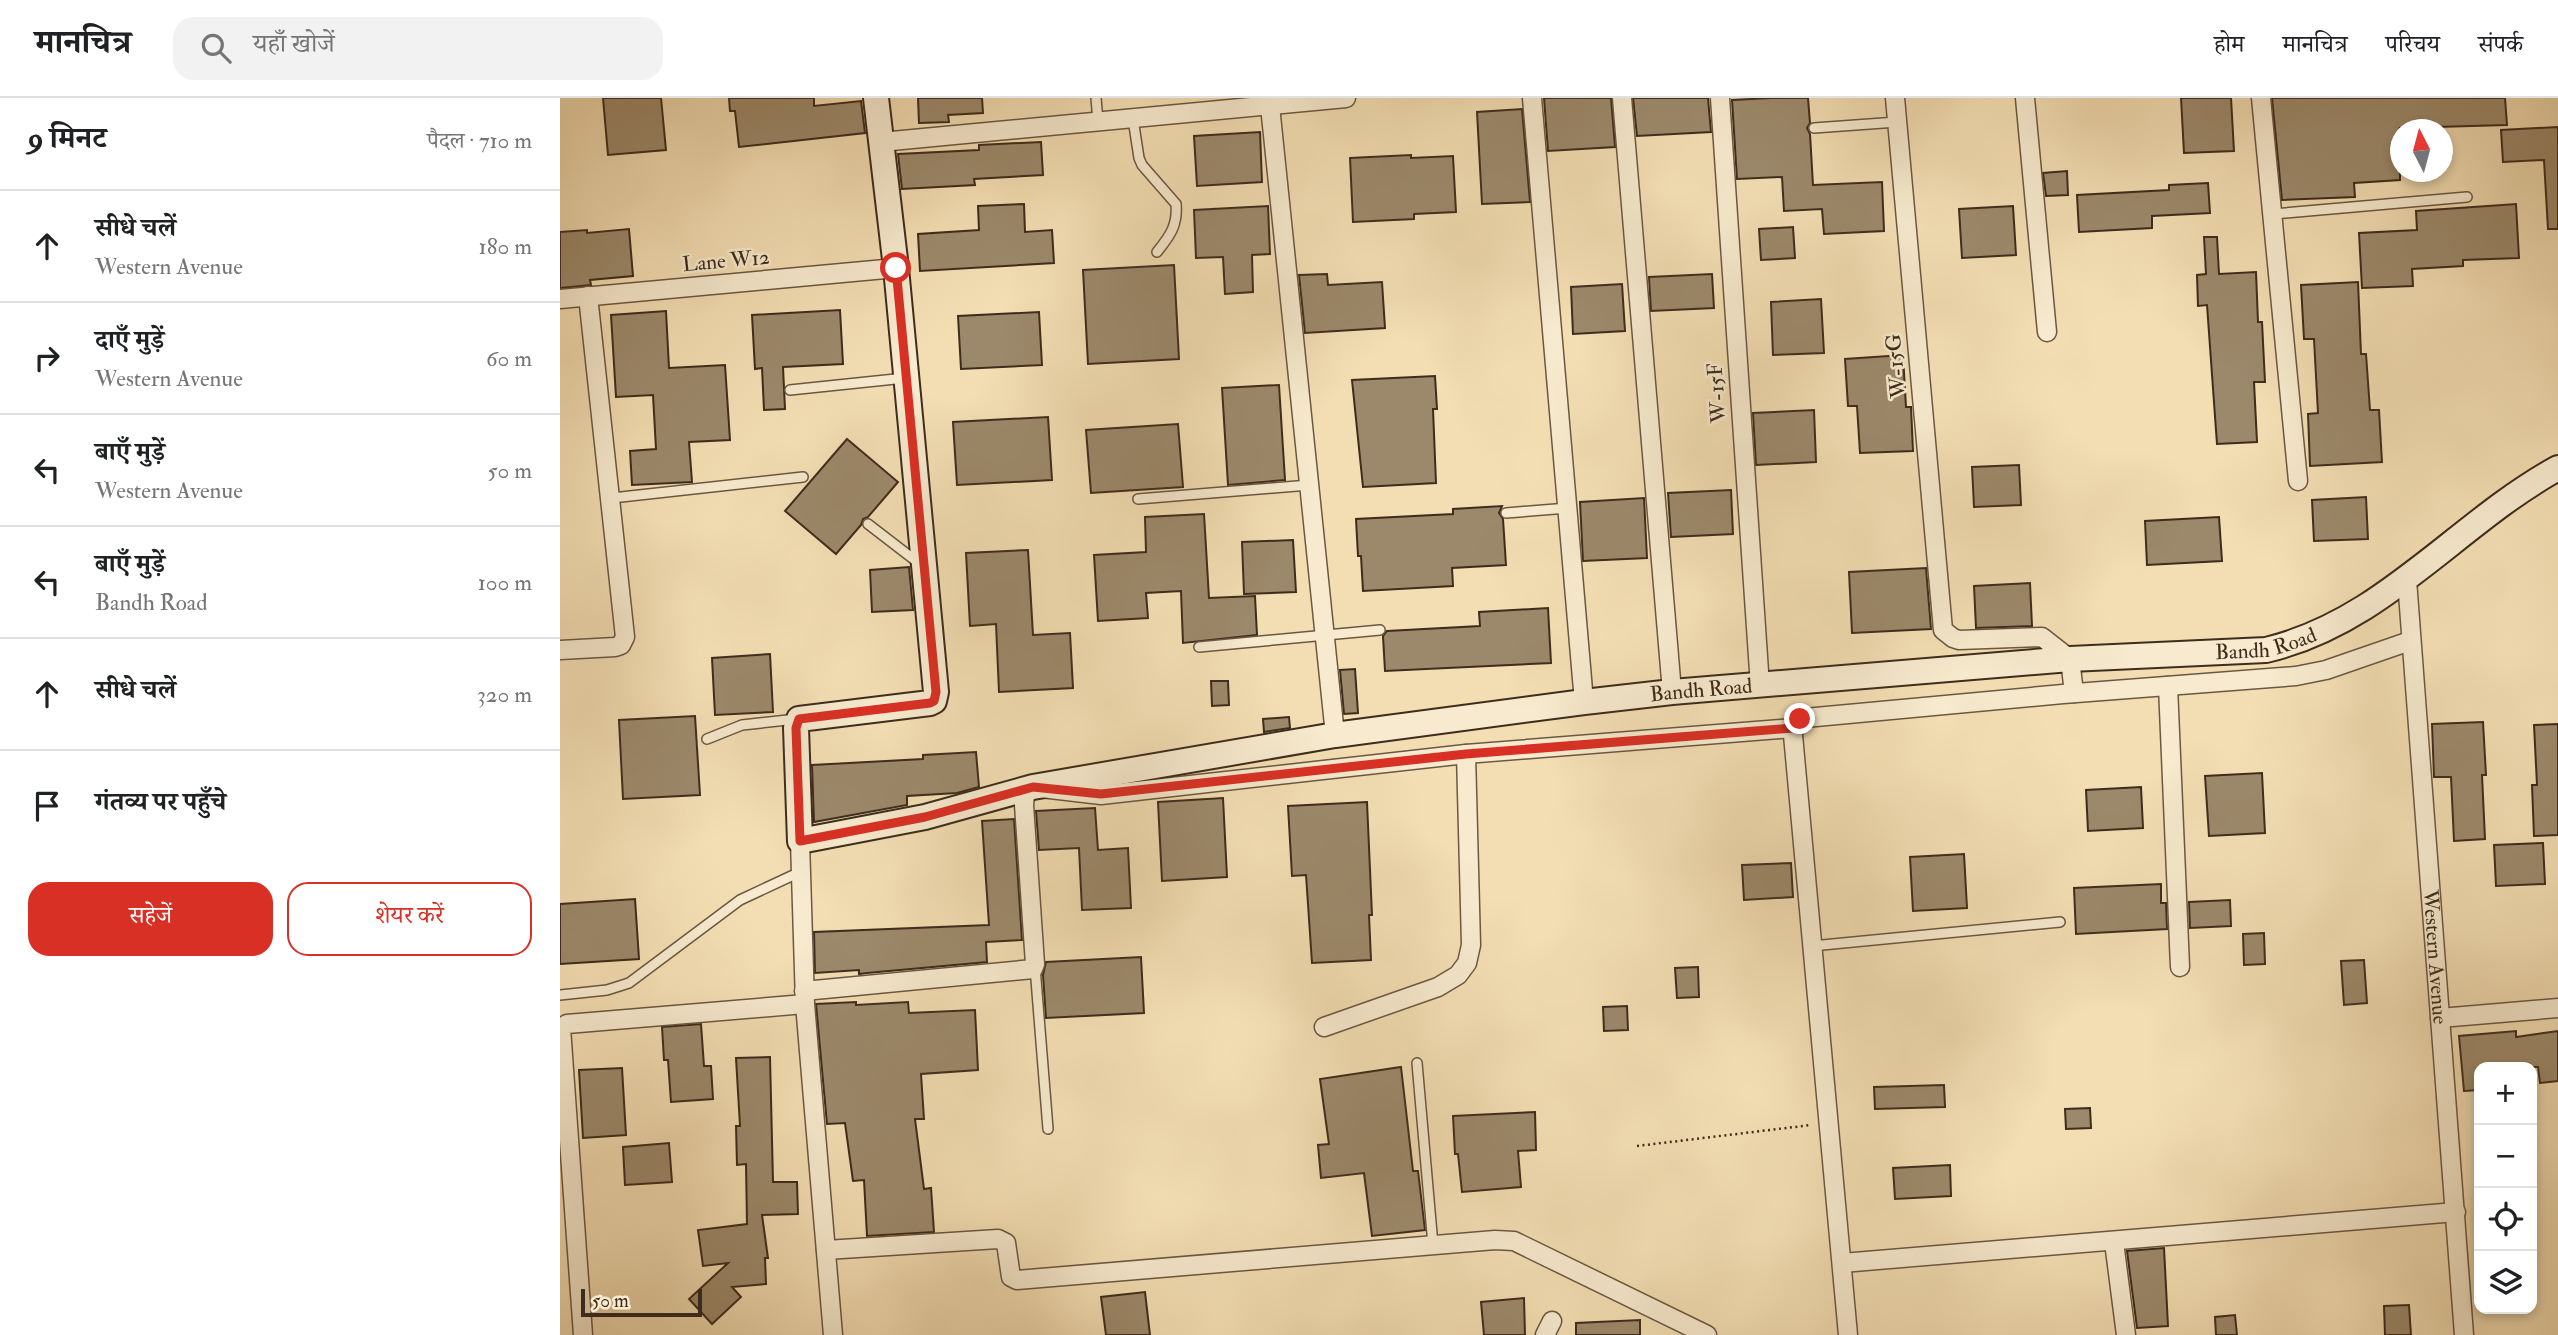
<!DOCTYPE html>
<html lang="hi">
<head>
<meta charset="utf-8">
<style>
	body { margin:0; font-family:"IM FELL Double Pica","Noto Serif Devanagari",serif; background:#f2f2f2; color:#202124 }
	.controls { position:absolute; right:21px; bottom:21px; display:grid; overflow:hidden; border-radius:14px; box-shadow:0 4px 10px #0003 }
	.controls button { width:63px; height:63px; display:grid; place-items:center; padding:0; border:0; border-bottom:2px solid #e0e0e0; background:#fff; color:#202124; font:35px sans-serif }
	.compass { position:absolute; left:1830px; top:21px; width:63px; height:63px; border-radius:50%; background:#fff; box-shadow:0 4px 10px #0003; rotate:354deg }
	.scale { position:absolute; left:21px; bottom:18px; width:121px; box-sizing:border-box; padding-left:7px; border:4px solid #3e2c1c; border-top:0; font-size:19px; line-height:24px; white-space:nowrap; color:#3e2c1c; -webkit-text-stroke:5px #f7eace; paint-order:stroke }
	.stop { position:absolute; width:21px; height:21px; margin:-16px; border:5px solid #d93025; border-radius:50%; background:#fff }
	.stop.end { background:#d93025; border-color:#fff; box-shadow:0 2px 7px #0008 }
	.list { margin:0; padding:0; list-style:none }
	h2 { display:flex; justify-content:space-between; align-items:center; height:91px; margin:0; padding:0 28px; font-size:30px }
	h2 small { font-size:23px; font-weight:400; color:#757577 }
	.list li { display:grid; grid-template-columns:46px 1fr auto; gap:21px; align-items:center; box-sizing:border-box; height:112px; padding:0 28px; border-top:2px solid #e0e0e0 }
	.list b { display:block; font-size:26px; white-space:nowrap }
	.list p { margin:0; font-size:23px; white-space:nowrap; color:#757577 }
	.list em { font-size:23px; font-style:normal; color:#757577 }
	.actions { display:flex; gap:14px; padding:21px 28px }
	.actions a { flex:1; padding:16px 0; border:2px solid #d93025; border-radius:21px; text-align:center; font-size:24px; color:#d93025 }
	.actions .main { background:#d93025; color:#fff }
	.icon { flex:none; width:38px; height:38px; fill:none; stroke:currentColor; stroke-width:2; stroke-linecap:round; stroke-linejoin:round }
	.map { position:relative; flex:none; width:1998px; height:1237px; overflow:hidden }
	header { display:flex; align-items:center; gap:42px; box-sizing:border-box; height:98px; padding:0 35px; background:#fff; border-bottom:2px solid #e0e0e0 }
	header strong { font-size:33px }
	nav { display:flex; gap:38px; margin-inline-start:auto; font-size:24px }
	.search { width:490px; height:63px; background:#f2f2f2; display:flex; align-items:center; gap:18px; box-sizing:border-box; padding:0 24px; border-radius:21px; color:#757577; font-size:26px }
	main { display:flex }
	aside { flex:1; background:#fff }
	.map>svg:first-child { display:block }
	.building { fill:#9c896b; stroke:#3e2c1c; stroke-width:2 }
	.lines { fill:none; stroke-linecap:round; stroke-linejoin:round }
	.lane-casing { stroke:#6b5842; stroke-width:12 }
	.street-casing { stroke:#6b5842; stroke-width:21 }
	.secondary-casing { stroke:#3e2c1c; stroke-width:28 }
	.path { stroke:#3e2c1c; stroke-width:2.5; stroke-dasharray:2 3.5; stroke-linecap:butt }
	.lane { stroke:#f7eace; stroke-width:9 }
	.street { stroke:#f7eace; stroke-width:18 }
	.secondary { stroke:#f7eace; stroke-width:24 }
	.route { stroke:#d93025; stroke-width:9 }
	.labels { text-anchor:middle; dominant-baseline:central; stroke-width:5; stroke-linejoin:round; paint-order:stroke }
	.street-label { font-size:21px; fill:#3e2c1c; stroke:#f7eace }
</style>
</head>
<body>
<header>
<strong>मानचित्र</strong>
<div class="search"><svg class="icon" aria-label="search" viewBox="0 0 24 24"><circle cx="10" cy="10" r="6"/><path d="M15 15l6 6"/></svg>यहाँ खोजें</div>
<nav><a>होम</a><a>मानचित्र</a><a>परिचय</a><a>संपर्क</a></nav>
</header>
<main>
<aside>
<h2>9 मिनट<small>पैदल · 710 m</small></h2>
<ul class="list">
<li><svg class="icon" aria-label="ahead" viewBox="0 0 24 24"><path d="M12 20V5M6 11l6-6 6 6"/></svg><div><b>सीधे चलें</b><p>Western Avenue</p></div><em>180 m</em></li>
<li><svg class="icon" aria-label="right" viewBox="0 0 24 24"><path d="M7 20v-9h11M14 6l5 5-5 5"/></svg><div><b>दाएँ मुड़ें</b><p>Western Avenue</p></div><em>60 m</em></li>
<li><svg class="icon" aria-label="left" viewBox="0 0 24 24"><path d="M17 20v-9H6M10 6l-5 5 5 5"/></svg><div><b>बाएँ मुड़ें</b><p>Western Avenue</p></div><em>50 m</em></li>
<li><svg class="icon" aria-label="left" viewBox="0 0 24 24"><path d="M17 20v-9H6M10 6l-5 5 5 5"/></svg><div><b>बाएँ मुड़ें</b><p>Bandh Road</p></div><em>100 m</em></li>
<li><svg class="icon" aria-label="ahead" viewBox="0 0 24 24"><path d="M12 20V5M6 11l6-6 6 6"/></svg><div><b>सीधे चलें</b></div><em>320 m</em></li>
<li><svg class="icon" aria-label="arrive" viewBox="0 0 24 24"><path d="M6 21V4h12l-3 4 3 4H6"/></svg><div><b>गंतव्य पर पहुँचे</b></div></li>
</ul>
<div class="actions"><a class="main">सहेजें</a><a>शेयर करें</a></div>
</aside>
<div class="map">
<svg width="1998" height="1237" viewBox="0 0 1998 1237">
	<rect width="100%" height="100%" fill="#f3deb3"/>
	<filter id="stains"><feTurbulence type="fractalNoise" baseFrequency=".00286" numOctaves="4"/><feColorMatrix values="0 0 0 0 .2 0 0 0 0 .09 0 0 0 0 .02 0 0 0 .5 -.17"/></filter>
	<radialGradient id="worn" r=".72"><stop offset=".6" stop-color="#630" stop-opacity="0"/><stop offset="1" stop-color="#630" stop-opacity=".3"/></radialGradient>
	<!-- building -->
	<g class="building">
		<polygon points="43,0 101,0 106,52 48,57"/>
		<polygon points="169,0 254,0 254,8 301,3 305,35 179,49 175,13 170,13"/>
		<polygon points="358,0 422,0 423,15 388,17 389,24 359,25"/>
		<polygon points="984,0 1051,0 1055,49 988,53"/>
		<polygon points="1073,0 1148,0 1151,34 1077,38"/>
		<polygon points="1211,0 1248,0 1250,25 1247,30 1250,36 1253,87 1322,84 1324,133 1264,136 1262,111 1224,113 1222,79 1177,81 1172,2"/>
		<polygon points="1621,0 1671,0 1674,53 1624,55"/>
		<polygon points="1712,0 1945,0 1947,27 1840,30 1840,82 1794,85 1795,99 1722,102"/>
		<polygon points="962,11 970,104 922,106 917,14"/>
		<polygon points="1998,29 1998,131 1988,131 1984,62 1943,64 1941,32"/>
		<polygon points="700,34 702,84 637,88 634,38"/>
		<polygon points="481,44 483,77 414,81 415,87 342,91 338,56 419,52 419,47"/>
		<polygon points="851,57 851,60 893,58 896,114 854,116 854,121 793,124 790,60"/>
		<polygon points="1507,73 1508,97 1486,98 1483,75"/>
		<polygon points="1648,85 1650,115 1592,118 1592,130 1519,134 1517,97 1609,92 1609,87"/>
		<polygon points="464,106 465,134 492,132 494,165 360,173 358,136 419,132 418,108"/>
		<polygon points="1956,106 1959,160 1903,162 1903,168 1852,171 1853,188 1802,190 1799,135 1857,132 1856,113"/>
		<polygon points="708,108 710,156 692,157 693,194 665,196 663,159 636,160 634,112"/>
		<polygon points="1453,108 1456,157 1402,160 1399,111"/>
		<polygon points="1233,129 1235,160 1201,162 1199,131"/>
		<polygon points="69,131 73,178 30,182 31,187 0,190 0,134 27,132 27,135"/>
		<polygon points="1644,139 1657,139 1659,176 1696,174 1698,224 1702,224 1705,284 1694,284 1697,344 1657,346 1647,207 1638,208 1637,177 1646,176"/>
		<polygon points="614,167 619,261 528,266 523,172"/>
		<polygon points="767,176 768,187 822,184 825,230 745,235 739,177"/>
		<polygon points="1152,176 1154,210 1091,213 1089,179"/>
		<polygon points="1798,184 1801,256 1806,256 1810,312 1819,312 1822,364 1750,368 1748,316 1758,315 1754,241 1744,241 1741,187"/>
		<polygon points="1062,186 1065,233 1013,236 1011,189"/>
		<polygon points="1261,201 1264,255 1213,257 1211,204"/>
		<polygon points="280,212 283,266 223,269 225,311 204,312 202,270 195,271 192,217"/>
		<polygon points="106,213 109,270 165,267 170,342 129,344 132,384 72,387 70,353 96,351 93,297 56,299 51,217"/>
		<polygon points="479,214 482,267 401,271 398,218"/>
		<polygon points="1343,257 1346,309 1351,309 1353,353 1300,355 1297,308 1288,308 1285,261"/>
		<polygon points="875,278 877,311 873,311 876,385 803,389 792,282"/>
		<polygon points="719,287 725,382 668,387 662,290"/>
		<polygon points="1254,312 1256,364 1196,367 1193,315"/>
		<polygon points="488,319 492,382 397,387 393,324"/>
		<polygon points="618,326 623,389 531,395 526,332"/>
		<polygon points="287,341 338,384 308,419 303,421 301,427 276,456 225,413"/>
		<polygon points="1459,367 1461,407 1414,409 1412,369"/>
		<polygon points="1171,392 1173,436 1111,439 1108,395"/>
		<polygon points="1806,399 1808,441 1754,443 1752,402"/>
		<polygon points="1084,400 1087,460 1023,463 1020,404"/>
		<polygon points="942,408 939,415 943,421 946,467 892,470 893,488 803,493 801,458 798,458 796,421 893,416 893,411"/>
		<polygon points="644,416 649,500 695,498 697,537 623,545 621,493 586,495 588,520 538,523 534,457 586,454 585,419"/>
		<polygon points="1659,419 1662,463 1587,467 1585,423"/>
		<polygon points="733,442 736,494 684,496 682,444"/>
		<polygon points="468,452 473,537 510,535 513,590 439,594 436,526 410,528 406,455"/>
		<polygon points="349,469 353,512 312,514 310,472"/>
		<polygon points="1366,470 1371,531 1292,535 1289,474"/>
		<polygon points="1470,485 1472,528 1416,530 1414,488"/>
		<polygon points="988,510 991,565 825,573 823,538 827,533 920,528 919,514"/>
		<polygon points="210,556 213,614 155,617 152,560"/>
		<polygon points="795,571 798,615 784,616 780,572"/>
		<polygon points="651,583 668,583 669,607 652,608"/>
		<polygon points="135,618 140,697 63,701 59,622"/>
		<polygon points="729,619 730,630 704,634 703,621"/>
		<polygon points="1923,624 1926,677 1922,677 1925,741 1894,743 1891,679 1874,679 1872,626"/>
		<polygon points="1998,626 1998,737 1974,738 1972,687 1977,687 1974,627"/>
		<polygon points="416,654 419,689 397,695 347,698 347,707 254,724 252,667 363,661 363,657"/>
		<polygon points="1702,675 1705,735 1649,738 1645,678"/>
		<polygon points="1581,689 1583,730 1528,733 1526,692"/>
		<polygon points="663,700 667,779 602,783 598,704"/>
		<polygon points="807,704 812,817 809,817 811,862 752,865 746,777 732,778 728,708"/>
		<polygon points="535,710 538,752 568,750 571,810 522,812 519,750 479,752 476,713"/>
		<polygon points="454,721 462,842 426,844 427,864 307,875 299,876 299,872 255,875 254,834 429,827 422,723"/>
		<polygon points="1983,745 1985,786 1936,788 1934,747"/>
		<polygon points="1404,756 1407,810 1353,813 1350,759"/>
		<polygon points="1231,765 1233,799 1184,802 1182,767"/>
		<polygon points="1601,786 1601,805 1606,805 1607,831 1516,836 1514,790"/>
		<polygon points="75,801 79,861 0,866 0,806"/>
		<polygon points="1670,802 1671,828 1630,830 1629,804"/>
		<polygon points="1704,835 1705,866 1684,867 1683,836"/>
		<polygon points="581,859 584,915 486,920 483,877 486,864"/>
		<polygon points="1804,862 1807,905 1784,907 1781,863"/>
		<polygon points="1138,869 1139,899 1117,900 1115,870"/>
		<polygon points="296,904 296,907 348,904 349,915 415,912 418,972 361,976 364,1021 355,1021 364,1091 371,1090 374,1134 307,1138 304,1082 293,1083 285,1025 267,1026 256,906"/>
		<polygon points="1067,908 1068,932 1044,933 1043,909"/>
		<polygon points="141,926 144,968 151,968 153,1001 111,1004 108,962 104,962 102,929"/>
		<polygon points="1956,933 1956,939 1998,933 1998,983 1980,985 1978,969 1919,969 1919,992 1904,993 1899,938"/>
		<polygon points="210,959 213,1084 237,1084 238,1116 202,1117 208,1160 205,1160 206,1186 172,1189 181,1199 152,1226 129,1201 168,1165 143,1168 138,1132 187,1126 186,1066 177,1067 176,1028 180,1028 176,960"/>
		<polygon points="841,969 853,1073 858,1073 865,1132 812,1138 804,1075 761,1080 758,1047 769,1046 760,981"/>
		<polygon points="62,970 66,1037 23,1040 19,972"/>
		<polygon points="1384,987 1385,1009 1315,1011 1314,989"/>
		<polygon points="1530,1010 1531,1030 1506,1031 1505,1011"/>
		<polygon points="975,1014 976,1052 958,1053 961,1089 902,1094 898,1056 895,1056 893,1018"/>
		<polygon points="109,1045 112,1084 65,1087 63,1049"/>
		<polygon points="1390,1067 1391,1098 1335,1101 1333,1070"/>
		<polygon points="1604,1150 1608,1228 1577,1230 1567,1153"/>
		<polygon points="585,1194 590,1237 546,1237 541,1199"/>
		<polygon points="964,1200 965,1237 924,1237 921,1204"/>
		<polygon points="1849,1207 1851,1237 1825,1237 1824,1208"/>
		<polygon points="1675,1217 1677,1237 1656,1237 1655,1219"/>
		<polygon points="1080,1222 1080,1237 1016,1237 1016,1225"/>
	</g>
	<g class="lines">
		<!-- lane casing -->
		<g class="lane-casing">
			<g id="lane">
				<polyline points="536,0 538,24"/>
				<path d="M573,21L579,60L582,67L616,106C618,127 610,138 597,154"/>
				<polyline points="1254,30 1337,24"/>
				<polyline points="1713,116 1907,99"/>
				<polyline points="230,292 345,280"/>
				<polyline points="52,400 243,379"/>
				<polyline points="578,401 749,387"/>
				<polyline points="946,415 1008,410"/>
				<polyline points="308,426 360,466"/>
				<polyline points="639,549 820,532"/>
				<polyline points="147,641 182,627 237,621"/>
				<polyline points="1252,848 1500,824"/>
				<polyline points="475,869 488,1031"/>
				<polyline points="0,897 47,892 69,885 180,802 240,774"/>
				<polyline points="857,965 873,1147"/>
			</g>
		</g>
		<!-- street casing -->
		<g class="street-casing">
			<g id="street">
				<polyline points="972,0 1024,604"/>
				<polyline points="1062,0 1112,594"/>
				<polyline points="1160,0 1200,588"/>
				<polyline points="1335,0 1383,532 1393,540 1399,542 1482,539 1510,561 1514,595"/>
				<polyline points="1465,0 1487,234"/>
				<polyline points="1701,0 1738,383"/>
				<polyline points="710,8 775,637"/>
				<polyline points="321,44 786,0"/>
				<polyline points="0,201 336,170"/>
				<path id="s1" d="M1847,482L1904,1237"/>
				<polyline points="0,552 55,549 61,547 65,539 28,198"/>
				<polyline points="1608,588 1620,869"/>
				<polyline points="240,743 245,906 273,1237"/>
				<polyline points="244,893 473,871 475,866 464,707 465,697 473,689 541,697 906,656 1233,630"/>
				<polyline points="1880,920 1998,910"/>
				<polyline points="764,929 878,889 898,877 907,865 911,847 906,656"/>
				<polyline points="1554,1144 1566,1237"/>
				<polyline points="266,1152 438,1141 446,1145 451,1179 457,1182 935,1142 954,1143 1147,1237"/>
				<polyline points="1282,1165 1896,1114"/>
				<polyline points="23,1237 1,930 7,926 245,906"/>
				<polyline points="985,1237 992,1223"/>
				<polyline points="1288,1237 1233,637 1235,624 1245,620 1503,596 1736,578 1766,572 1850,543"/>
			</g>
		</g>
		<!-- secondary casing -->
		<g class="secondary-casing">
			<g id="secondary">
				<path id="s2" d="M316,0L336,170L376,594L374,603L370,605L239,621L236,630L240,743L365,719L473,689L775,637L1024,604L1112,594L1510,561L1706,552C1824,524 1896,426 1998,370"/>
			</g>
		</g>
		<!-- path -->
		<polyline class="path" points="1077,1048 1251,1027"/>
		<!-- lane -->
		<use href="#lane" class="lane"/>
		<!-- street -->
		<use href="#street" class="street"/>
		<!-- secondary -->
		<use href="#secondary" class="secondary"/>
	</g>
	<g class="lines">
		<!-- route -->
		<polyline class="route" points="336,170 376,594 374,603 370,605 239,621 236,630 240,743 365,719 473,689 541,696 906,656 1233,630 1240,621"/>
	</g>
	<g class="labels">
		<!-- street labels -->
		<g class="street-label">
			<text transform="translate(166 163) rotate(-5)">Lane W12</text>
			<text transform="translate(1336 268) rotate(-95)">W-15G</text>
			<text transform="translate(1157 295) rotate(-94)">W-15F</text>
			<text stroke="none"><textPath href="#s2" startOffset="2347">Bandh Road</textPath></text>
			<text stroke="none"><textPath href="#s2" startOffset="1780">Bandh Road</textPath></text>
			<text stroke="none"><textPath href="#s1" startOffset="378">Western Avenue</textPath></text>
		</g>
	</g>
	<rect width="100%" height="100%" filter="url(#stains)"/>
	<rect width="100%" height="100%" fill="url(#worn)"/>
</svg>
<div class="controls">
<button>+</button>
<button>−</button>
<button><svg class="icon" aria-label="locate" viewBox="0 0 24 24"><circle cx="12" cy="12" r="6"/><path d="M12 2v4M12 18v4M2 12h4M18 12h4"/></svg></button>
<button><svg class="icon" aria-label="layers" viewBox="0 0 24 24"><path d="M12 4l9 5-9 5-9-5zM3 14l9 5 9-5"/></svg></button>
</div>
<svg class="compass" viewBox="-18 -18 36 36"><path d="M0-13l5 13h-10z" fill="#e53935"/><path d="M0 13l5-13h-10z" fill="#757577"/></svg>
<div class="scale">50 m</div>
<div class="stop" style="left:336px;top:170px"></div>
<div class="stop end" style="left:1240px;top:621px"></div>
</div>
</main>
</body>
</html>
